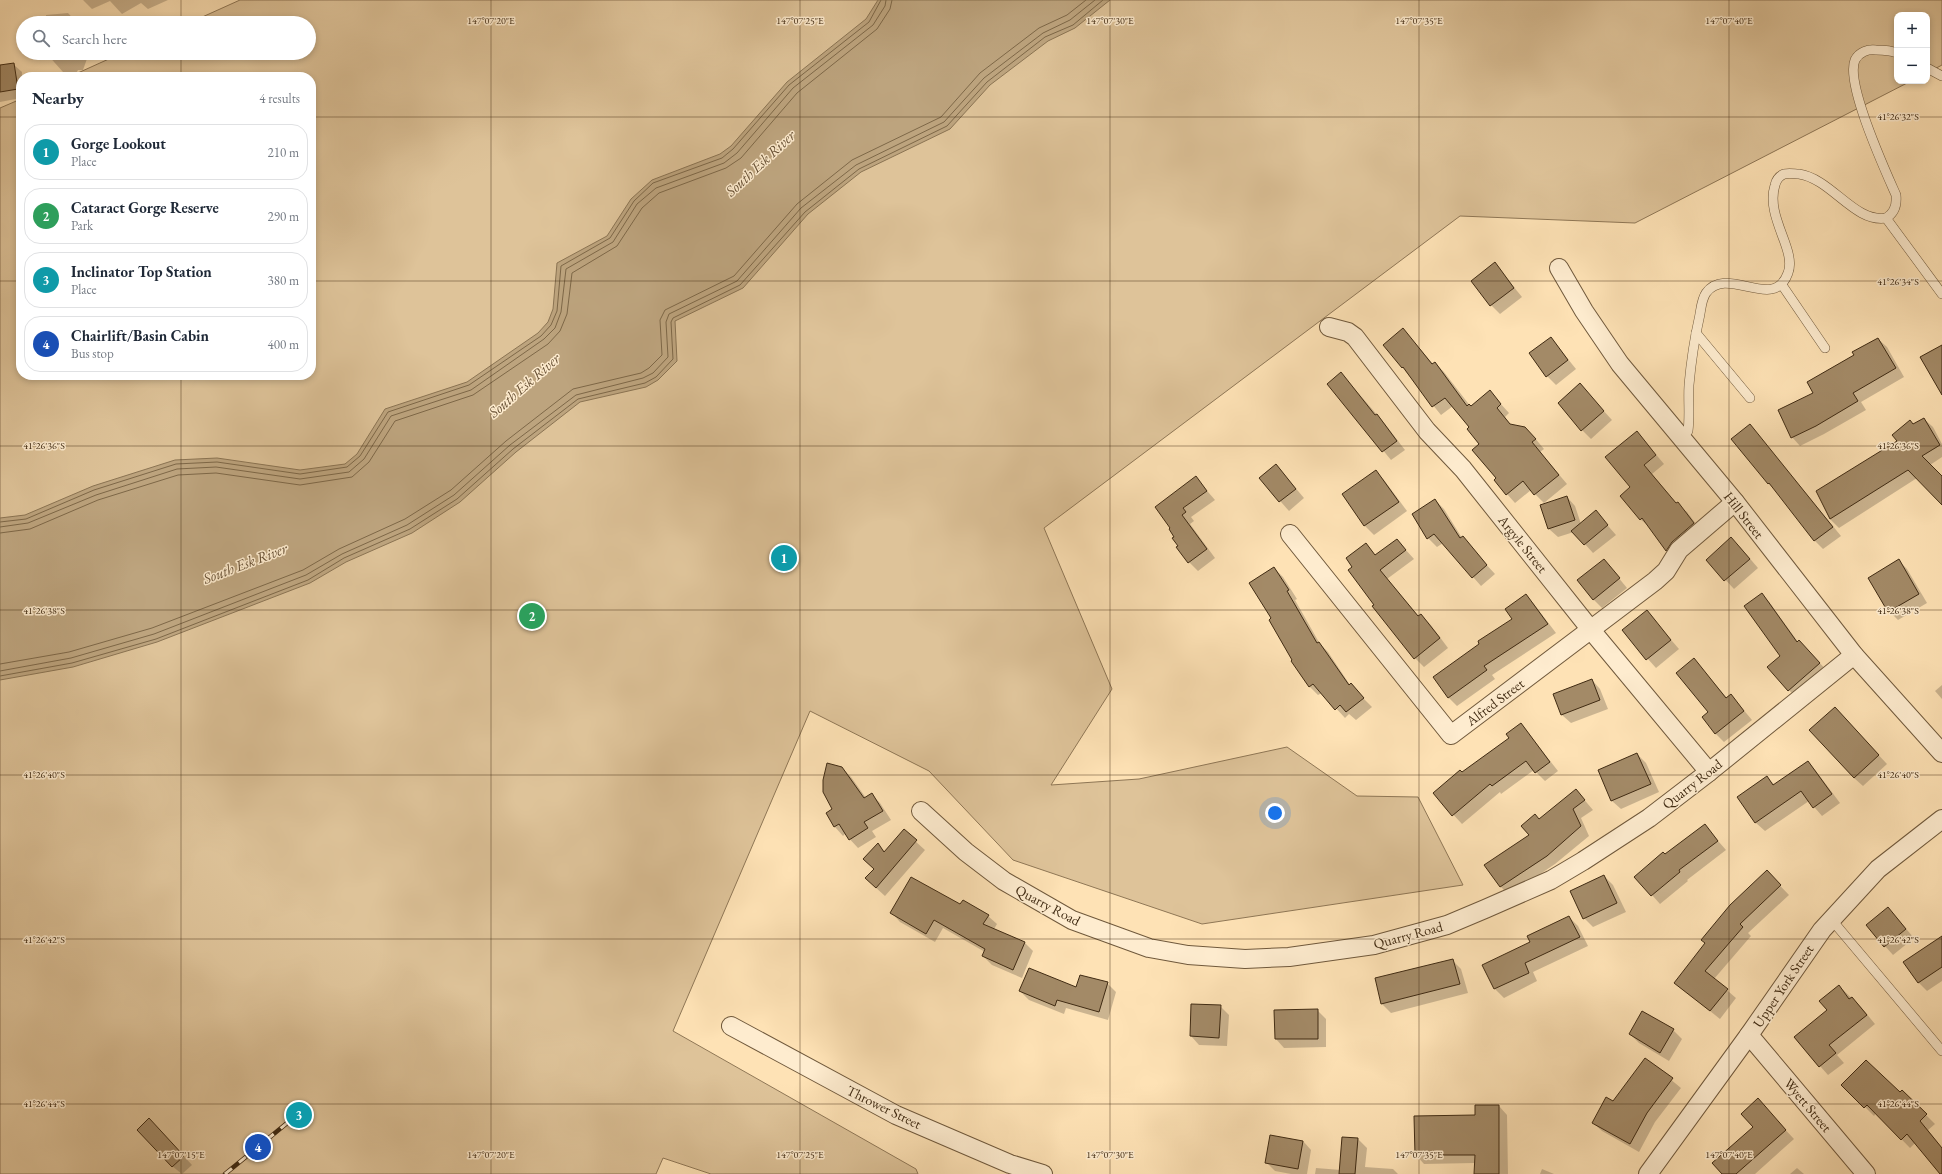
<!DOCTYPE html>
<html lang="en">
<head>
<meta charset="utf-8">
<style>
	body { margin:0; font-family:"EB Garamond",serif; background:#f2f2f3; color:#1f2937 }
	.controls { position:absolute; right:12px; top:12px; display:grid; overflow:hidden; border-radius:8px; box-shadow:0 2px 6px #0003 }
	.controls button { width:36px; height:36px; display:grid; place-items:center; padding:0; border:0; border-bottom:1px solid #e0e1e3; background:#fff; color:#1f2937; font:20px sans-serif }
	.you { position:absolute; left:1275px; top:813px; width:14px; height:14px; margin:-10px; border:3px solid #fff; border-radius:50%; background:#1a73e8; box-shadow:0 0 0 6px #1a73e833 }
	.badge { display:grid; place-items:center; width:26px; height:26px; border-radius:50%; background:#1a73e8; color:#fff; font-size:13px; font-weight:700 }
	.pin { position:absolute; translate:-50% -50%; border:2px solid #fff; box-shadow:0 1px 4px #0006 }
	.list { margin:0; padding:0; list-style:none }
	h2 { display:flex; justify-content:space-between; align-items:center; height:52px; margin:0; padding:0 16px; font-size:17px }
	h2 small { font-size:13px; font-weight:400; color:#747a83 }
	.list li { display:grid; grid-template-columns:26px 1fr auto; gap:12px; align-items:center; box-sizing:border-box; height:56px; margin:0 8px 8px; padding:0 8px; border:1px solid #e0e1e3; border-radius:16px }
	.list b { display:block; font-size:15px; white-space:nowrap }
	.list p { margin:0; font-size:13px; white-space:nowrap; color:#747a83 }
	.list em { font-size:13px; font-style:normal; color:#747a83 }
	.icon { flex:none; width:22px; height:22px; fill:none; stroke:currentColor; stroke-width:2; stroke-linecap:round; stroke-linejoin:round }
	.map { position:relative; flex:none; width:1942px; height:1174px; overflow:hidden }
	.search { position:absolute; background:#fff; box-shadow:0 2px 6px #0003; left:16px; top:16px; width:300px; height:44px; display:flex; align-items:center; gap:10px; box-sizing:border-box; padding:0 14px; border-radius:22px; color:#747a83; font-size:15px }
	.panel { position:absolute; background:#fff; box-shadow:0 2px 6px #0003; left:16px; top:72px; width:300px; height:308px; border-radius:16px }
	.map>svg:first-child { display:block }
	.green { fill:#dec399; stroke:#8f7756 }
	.water { fill:#bda47e; stroke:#8b7453 }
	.shadow { fill:#0003 }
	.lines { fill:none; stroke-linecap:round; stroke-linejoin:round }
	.shore { stroke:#7e6848; stroke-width:1 }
	.building { fill:#a38a67; stroke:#402b13 }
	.lane-casing { stroke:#70593c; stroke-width:10 }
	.street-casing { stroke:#70593c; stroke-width:20 }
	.lane { stroke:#feeccf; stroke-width:9 }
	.street { stroke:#feeccf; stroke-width:18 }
	.rail-casing { stroke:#402b13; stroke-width:4.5 }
	.rail { stroke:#feeccf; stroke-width:3; stroke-dasharray:9; stroke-linecap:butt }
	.ticks { fill:none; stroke:#402b13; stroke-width:1; stroke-opacity:0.45 }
	.labels { text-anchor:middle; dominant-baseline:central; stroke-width:3; stroke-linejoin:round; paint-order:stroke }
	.street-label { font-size:14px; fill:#402b13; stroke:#feeccf }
	.water-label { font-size:15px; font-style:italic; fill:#664f33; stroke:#feeccf }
	.ticks-label { font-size:10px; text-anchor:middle; fill:#402b13; stroke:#feeccf; stroke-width:3; stroke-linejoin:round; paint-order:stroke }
</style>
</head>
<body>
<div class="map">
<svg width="1942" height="1174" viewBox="0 0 1942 1174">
	<rect width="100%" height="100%" fill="#fee2b5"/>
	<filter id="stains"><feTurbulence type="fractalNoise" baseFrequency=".005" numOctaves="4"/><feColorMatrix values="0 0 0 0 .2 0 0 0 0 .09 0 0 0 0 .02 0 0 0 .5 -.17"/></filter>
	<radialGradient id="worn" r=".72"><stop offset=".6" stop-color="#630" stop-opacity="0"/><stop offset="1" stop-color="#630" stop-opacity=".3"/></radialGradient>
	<!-- green -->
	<polygon class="green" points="240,0 1942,0 1942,65 1927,73 1927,15 1897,15 1897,81 1911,81 1635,223 1460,216 1044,528 1112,689 1051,785 1139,779 1287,747 1357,796 1418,797 1463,885 1202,924 1013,860 929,771 810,711 673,1031 916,1169 918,1174 711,1174 663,1158 656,1174 0,1174 0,108 21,99 21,375 311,375 311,77 69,77 122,53 309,53 309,23 189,23"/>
	<!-- water -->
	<polygon class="water" points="878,0 1110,0 1075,28 1048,41 990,85 950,129 861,172 808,214 743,288 675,321 677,361 658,380 646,387 580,402 516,452 460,502 412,533 346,562 310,583 157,642 73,667 0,680 0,518 25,515 93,486 175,460 217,458 300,470 345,464 357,454 385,409 467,382 538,333 548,322 553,309 557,263 607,236 631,199 652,180 720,154 731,146 787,82 866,19"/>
	<!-- shadow -->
	<g class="shadow">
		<polygon points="83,0 168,0 148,9 141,3 122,14 110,1 92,9"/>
		<polygon points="68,13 77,23 46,23 46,15"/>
		<polygon points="46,53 89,53 83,70 78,70 74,77 67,72 63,72"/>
		<polygon points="13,64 22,72 21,98 0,102 0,66"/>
		<polygon points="1495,264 1522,297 1500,314 1491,305"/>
		<polygon points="1403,329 1433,364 1435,363 1444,372 1471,407 1490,392 1509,413 1505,417 1511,425 1534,437 1544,449 1540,452 1567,484 1544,503 1531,490 1515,503 1507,494 1497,478 1470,427 1453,406 1441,415 1384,345"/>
		<polygon points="1551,338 1576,369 1556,385 1547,376"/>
		<polygon points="1878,339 1887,347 1904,377 1861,402 1866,410 1824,434 1800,446 1792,437 1855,355"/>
		<polygon points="1341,373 1385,424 1405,450 1391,460 1363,426"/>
		<polygon points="1580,385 1612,420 1591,439 1582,430"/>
		<polygon points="1924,419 1933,427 1942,444 1942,457 1930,465 1942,477 1942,503 1917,478 1839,528 1830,519 1817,491 1898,441 1914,425"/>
		<polygon points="1750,425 1841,536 1823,549 1815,541 1777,492 1768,483"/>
		<polygon points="1637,432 1664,464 1652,474 1677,504 1687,512 1702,532 1676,558 1650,527 1641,520 1621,496 1631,487"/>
		<polygon points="1276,465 1304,498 1289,511 1260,478"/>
		<polygon points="1376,472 1384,480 1407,511 1374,535 1365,526 1343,495"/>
		<polygon points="1196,478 1215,500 1191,517 1194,521 1190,524 1215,558 1198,571 1189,562 1170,529"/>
		<polygon points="1567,497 1575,506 1581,524 1596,512 1616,535 1593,553 1574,532 1558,537 1549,529 1542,506"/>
		<polygon points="1435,500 1444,509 1462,538 1495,574 1481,586 1443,543 1437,547 1428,538"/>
		<polygon points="1397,540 1414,559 1387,579 1419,617 1421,615 1430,624 1448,648 1424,667 1415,658 1375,605 1354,567 1366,544 1376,556"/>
		<polygon points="1740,547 1758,568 1734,589 1707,560"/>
		<polygon points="1604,560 1627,588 1602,608 1593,599"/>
		<polygon points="1898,560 1907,569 1927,603 1898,620 1889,611 1869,578"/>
		<polygon points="1274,568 1283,577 1297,599 1295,600 1320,644 1328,652 1350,685 1372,707 1356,720 1349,714 1345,718 1322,693 1318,695 1309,686 1294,660 1273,619"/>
		<polygon points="1762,594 1770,603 1798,642 1808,650 1828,672 1797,699 1789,690 1781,656"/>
		<polygon points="1526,595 1534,604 1556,633 1492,675 1495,679 1457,706 1448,697 1514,619"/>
		<polygon points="1647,612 1679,649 1656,668 1623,631"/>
		<polygon points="1694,660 1727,698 1731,695 1752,720 1724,742 1715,733"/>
		<polygon points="1592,680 1600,689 1608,709 1571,723 1562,715 1554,695"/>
		<polygon points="1942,685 1942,699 1935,691"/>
		<polygon points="1843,717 1887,764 1863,786 1854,778"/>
		<polygon points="1521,724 1558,771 1545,781 1534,770 1501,794 1500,792 1462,824 1434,794 1510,738"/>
		<polygon points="1637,754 1646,763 1659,792 1621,809 1612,801 1599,771"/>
		<polygon points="1808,762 1816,771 1840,803 1822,816 1809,801 1765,831 1756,823 1738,797 1766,777 1775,785"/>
		<polygon points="842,768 851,777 866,798 872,795 880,803 891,820 872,831 876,837 858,848 845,834 843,836 835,827 827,814 834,809"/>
		<polygon points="1576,790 1593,810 1581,818 1589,836 1555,864 1509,895 1501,887 1486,865 1530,835 1539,820"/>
		<polygon points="1705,826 1726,850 1687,880 1688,881 1660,904 1636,877"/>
		<polygon points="904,831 925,850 885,896 875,887 875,869 878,844 885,852"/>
		<polygon points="1767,872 1789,895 1748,933 1751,936 1714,979 1736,998 1720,1019 1675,983"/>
		<polygon points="1604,876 1613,885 1626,912 1593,927 1584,918"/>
		<polygon points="961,905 988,916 997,924 994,929 1025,943 1033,951 1022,978 992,965 983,956 985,952 943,928 935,942 900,922 892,913"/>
		<polygon points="1569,917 1578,926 1588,946 1533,972 1537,981 1504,998 1495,989 1484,965 1531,942"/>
		<polygon points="1896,917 1914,938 1893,955 1885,946"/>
		<polygon points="1942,945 1942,981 1927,991 1919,983 1905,962"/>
		<polygon points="1452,960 1461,969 1468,993 1391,1013 1382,1004 1376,978"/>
		<polygon points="1107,983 1116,992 1108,1020 1066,1008 1064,1014 1029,1000 1020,991 1077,988"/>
		<polygon points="1839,986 1861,1007 1875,1024 1837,1055 1844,1063 1828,1075 1795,1038 1829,1010"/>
		<polygon points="1220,1006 1229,1015 1227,1046 1199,1045 1191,1036"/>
		<polygon points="1317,1010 1326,1019 1326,1047 1284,1048 1276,1039"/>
		<polygon points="1673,1030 1682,1039 1669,1061 1639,1043 1630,1034"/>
		<polygon points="1646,1059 1681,1088 1655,1122 1639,1152 1602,1131 1593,1123 1613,1102"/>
		<polygon points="1843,1085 1900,1093 1902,1091 1935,1124 1928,1130 1942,1148 1942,1174 1915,1143 1910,1148 1876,1113 1874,1116"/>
		<polygon points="1758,1100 1794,1139 1755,1174 1723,1174 1754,1127"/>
		<polygon points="1499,1106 1507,1115 1508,1174 1475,1174 1475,1163 1424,1164 1416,1155 1476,1116"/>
		<polygon points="158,1128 192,1165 182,1174 172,1166"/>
		<polygon points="1358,1139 1367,1148 1365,1167 1393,1169 1398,1174 1315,1174 1316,1168 1341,1170"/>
		<polygon points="1303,1141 1311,1150 1307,1174 1291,1174 1275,1171 1266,1162"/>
		<polygon points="1797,1168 1804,1174 1790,1174"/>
		<polygon points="1542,1169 1554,1174 1540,1174"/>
	</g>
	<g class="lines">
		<!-- shore -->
		<g class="shore">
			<polyline points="0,522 26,519 94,490 176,464 217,462 300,474 347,467 360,456 388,412 469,385 541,336 551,325 557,311 561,266 610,238 634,201 653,183 722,158 733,149 789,85 869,22 881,0"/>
			<polyline points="0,527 28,523 96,495 177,469 216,467 300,479 349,472 364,459 391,416 471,390 544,339 555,328 561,312 566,269 613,242 637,204 656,188 724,163 737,153 793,88 873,25 885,6 886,0"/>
			<polyline points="0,533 30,529 98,500 178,475 216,473 300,485 352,477 369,462 395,421 473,395 548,344 560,331 567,314 572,273 617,246 642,208 659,193 726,168 741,158 797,93 877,29 890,9 892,0"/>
			<polyline points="0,664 69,652 152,628 303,570 339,549 405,519 451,490 506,441 573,389 641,373 649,368 662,355 660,320 665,310 734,276 797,204 852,160 941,117 980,73 1039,28 1067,15 1086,0"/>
			<polyline points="0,671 71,658 154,634 306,575 342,554 407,525 454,495 510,445 576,395 643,378 653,373 668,357 666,322 669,314 737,281 801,208 856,165 944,122 984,78 1043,33 1070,20 1095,0"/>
			<polyline points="0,676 72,663 156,639 308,580 344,558 410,529 457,499 513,449 578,399 645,383 656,377 673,359 671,322 673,318 740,285 805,212 859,169 947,126 987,82 1045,37 1073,25 1103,0"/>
		</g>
	</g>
	<!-- building -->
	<g class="building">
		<polygon points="14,63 18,89 0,92 0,65"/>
		<polygon points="1495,262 1514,288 1490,306 1471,281"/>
		<polygon points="1403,328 1432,364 1435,362 1467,406 1469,404 1471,406 1490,390 1501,404 1497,408 1510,424 1525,427 1536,439 1532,442 1559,475 1534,495 1523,481 1506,495 1494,480 1496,478 1472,450 1479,444 1467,429 1469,427 1445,398 1432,407 1403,367 1402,368 1383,345"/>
		<polygon points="1551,337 1568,360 1546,377 1529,353"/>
		<polygon points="1878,338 1896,368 1853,393 1858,401 1816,426 1791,438 1778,410 1813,393 1807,382 1854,355 1852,352"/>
		<polygon points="1942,345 1942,395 1920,357"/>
		<polygon points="1341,372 1375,415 1377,414 1397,441 1382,452 1327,384"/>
		<polygon points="1580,383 1604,411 1581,431 1558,403"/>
		<polygon points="1924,418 1940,445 1922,456 1942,476 1942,505 1908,470 1830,519 1816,491 1897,441 1892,435 1910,420 1913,424"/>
		<polygon points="1750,424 1833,527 1814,541 1769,483 1768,484 1731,439"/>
		<polygon points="1637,431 1656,455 1644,465 1676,503 1678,502 1694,523 1672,542 1666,551 1642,518 1640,520 1620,496 1630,487 1605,457"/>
		<polygon points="1276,464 1296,489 1279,502 1259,478"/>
		<polygon points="1376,470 1399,502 1364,526 1342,494"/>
		<polygon points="1196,476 1207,491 1183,508 1186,512 1182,515 1207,549 1188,563 1176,547 1178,546 1172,538 1174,537 1169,529 1170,528 1155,507"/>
		<polygon points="1567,496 1575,520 1548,529 1540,505"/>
		<polygon points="1435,499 1460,538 1463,536 1487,565 1472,578 1434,534 1427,539 1412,514"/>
		<polygon points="1596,510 1608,525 1584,545 1571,531"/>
		<polygon points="1731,537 1750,559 1724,581 1706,560"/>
		<polygon points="1397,539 1406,550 1380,570 1418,616 1421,614 1440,638 1414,659 1372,606 1374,605 1348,570 1352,567 1346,558 1366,543 1375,555"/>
		<polygon points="1604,559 1620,578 1593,600 1577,580"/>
		<polygon points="1899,559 1919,594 1888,612 1868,578"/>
		<polygon points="1274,567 1289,590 1287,591 1317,643 1319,642 1349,685 1351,683 1364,698 1346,712 1340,705 1335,710 1313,684 1309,687 1291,661 1292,660 1269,620 1271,618 1249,583"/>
		<polygon points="1762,593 1797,642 1799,640 1820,663 1788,691 1767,667 1780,656 1744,606"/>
		<polygon points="1526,594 1548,624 1484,666 1487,670 1448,698 1433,677 1479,644 1478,641 1512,619 1505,609"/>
		<polygon points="1647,610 1671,640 1646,660 1622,630"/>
		<polygon points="1694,658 1726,698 1731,694 1744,711 1715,734 1702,717 1708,712 1676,673"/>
		<polygon points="1592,679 1600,700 1561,715 1553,694"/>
		<polygon points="1835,707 1879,755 1854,778 1809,730"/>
		<polygon points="1521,723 1550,762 1535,773 1526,761 1492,786 1490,784 1452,816 1433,793 1460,770 1462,772 1509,738 1506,734"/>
		<polygon points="1637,753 1651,784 1611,801 1598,770"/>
		<polygon points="1808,761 1832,794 1813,808 1801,791 1755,823 1737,797 1767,776 1773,785"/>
		<polygon points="827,763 842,767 864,798 872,793 883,811 864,822 868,828 849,840 839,824 834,827 826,813 832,809 823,792 823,780"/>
		<polygon points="1576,789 1585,800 1573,809 1581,826 1547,856 1500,887 1484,865 1529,835 1521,826 1535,814 1539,819"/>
		<polygon points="1705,824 1718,841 1679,870 1680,872 1651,896 1634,877 1663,852 1665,854"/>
		<polygon points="904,829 917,840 876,888 865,878 874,869 863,859 878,843 884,852"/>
		<polygon points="1767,870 1781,885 1740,924 1743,927 1705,971 1728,989 1710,1011 1674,983 1705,943 1701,940 1730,905"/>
		<polygon points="1604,875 1617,903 1583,919 1570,891"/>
		<polygon points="911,877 960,904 963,900 989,915 983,924 1025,942 1013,970 982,956 985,949 934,920 926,934 890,913"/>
		<polygon points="1888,907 1906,929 1884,947 1866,925"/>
		<polygon points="1569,916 1580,937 1525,963 1529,973 1494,989 1482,965 1530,942 1527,936"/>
		<polygon points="1942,936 1942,967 1918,983 1903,962"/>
		<polygon points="1453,959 1460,984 1381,1004 1375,978"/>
		<polygon points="1029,968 1076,987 1080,975 1108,982 1099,1012 1057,1000 1055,1006 1019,991"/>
		<polygon points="1839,985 1849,999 1852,997 1867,1015 1829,1045 1836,1053 1819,1067 1794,1037 1827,1010 1819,1001"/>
		<polygon points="1191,1004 1221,1005 1219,1038 1190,1036"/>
		<polygon points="1318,1009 1318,1039 1275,1039 1274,1010"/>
		<polygon points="1642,1011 1674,1029 1660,1053 1629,1034"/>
		<polygon points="1645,1058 1673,1078 1647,1113 1630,1144 1592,1123 1606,1097 1613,1101"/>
		<polygon points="1866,1060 1900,1092 1902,1090 1927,1114 1920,1121 1942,1148 1942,1174 1940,1174 1907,1134 1901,1140 1867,1105 1864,1108 1841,1085"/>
		<polygon points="1758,1098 1786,1130 1736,1174 1722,1174 1712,1163 1753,1127 1741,1114"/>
		<polygon points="1475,1105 1499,1105 1499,1174 1474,1174 1475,1155 1415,1155 1414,1116 1475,1115"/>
		<polygon points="149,1118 184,1156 172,1167 137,1130"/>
		<polygon points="1270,1135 1303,1141 1298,1169 1265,1163"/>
		<polygon points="1342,1137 1358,1138 1355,1174 1339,1174"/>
	</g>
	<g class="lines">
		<!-- lane casing -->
		<g class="lane-casing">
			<g id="lane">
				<polyline points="1927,68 1942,76"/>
				<polyline points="1886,218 1942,294"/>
				<polyline points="1782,285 1825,348"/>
				<polyline points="1696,333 1750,398"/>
				<path d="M1681,438L1688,431C1690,416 1688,400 1689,385C1691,363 1694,341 1699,319C1701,311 1701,300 1706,293C1727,264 1774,313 1788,273C1797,250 1765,217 1775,185C1776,181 1779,176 1784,174C1789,173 1795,174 1799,174C1832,179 1854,223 1886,218C1895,213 1897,205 1896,195C1885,170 1845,83 1855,60C1859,52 1868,49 1876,50C1883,50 1890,50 1897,53"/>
				<polyline points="1831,919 1942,1051"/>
			</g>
		</g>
		<!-- street casing -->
		<g class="street-casing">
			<g id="street">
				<polyline points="1559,268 1584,311 1620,364 1735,502 1854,655 1942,753"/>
				<polyline points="1329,327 1348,332 1355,337 1427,431 1463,469 1591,630 1709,772"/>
				<polyline points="1290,534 1451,735 1655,581 1666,571 1679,550 1735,502"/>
				<polyline points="921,811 966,852 1004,881 1072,920 1149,948 1188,955 1245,959 1289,957 1374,945 1447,925 1485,909 1551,880 1583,861 1649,818 1709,772 1854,655"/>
				<polyline points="731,1026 896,1115 1010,1164 1043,1174"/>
				<polyline points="1749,1035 1866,1174"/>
				<polyline points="1648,1174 1749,1035 1822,930 1878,869 1942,819"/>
			</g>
		</g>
		<!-- lane -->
		<use href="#lane" class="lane"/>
		<!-- street -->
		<use href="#street" class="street"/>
		<!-- rail casing -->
		<g class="rail-casing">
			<polyline id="rail" points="225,1174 292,1119"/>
		</g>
		<!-- rail -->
		<use href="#rail" class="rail"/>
	</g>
	<!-- ticks -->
	<path class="ticks" d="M181,0V23M491,0V1174M800,0V1174M1110,0V1174M1419,0V1174M1729,0V1174M181,53V77M0,117H21M311,117H1942M0,281H21M311,281H1942M181,375V1174M0,446H1942M0,610H1942M0,775H1942M0,939H1942M0,1104H1942"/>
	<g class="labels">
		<!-- street labels -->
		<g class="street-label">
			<text transform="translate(1744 515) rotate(52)">Hill Street</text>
			<text transform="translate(1523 544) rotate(51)">Argyle Street</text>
			<text transform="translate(1495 702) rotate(-37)">Alfred Street</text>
			<text transform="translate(1692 784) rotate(-38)">Quarry Road</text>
			<text transform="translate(1048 905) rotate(28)">Quarry Road</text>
			<text transform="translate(1408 935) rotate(-15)">Quarry Road</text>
			<text transform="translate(1783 986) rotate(-56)">Upper York Street</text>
			<text transform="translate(1808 1105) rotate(50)">Wyett Street</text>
			<text transform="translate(884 1107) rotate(26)">Thrower Street</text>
		</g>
		<!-- water labels -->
		<g class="water-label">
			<text transform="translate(760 163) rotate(-43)">South Esk River</text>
			<text transform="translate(524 385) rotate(-41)">South Esk River</text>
			<text transform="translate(245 563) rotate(-21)">South Esk River</text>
		</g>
	</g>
	<g class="ticks-label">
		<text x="491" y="24">147°07'20"E</text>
		<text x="800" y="24">147°07'25"E</text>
		<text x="1110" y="24">147°07'30"E</text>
		<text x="1419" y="24">147°07'35"E</text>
		<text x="1729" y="24">147°07'40"E</text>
		<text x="1898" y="120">41°26'32"S</text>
		<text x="1898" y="285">41°26'34"S</text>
		<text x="44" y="449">41°26'36"S</text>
		<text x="1898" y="449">41°26'36"S</text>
		<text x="44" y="614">41°26'38"S</text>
		<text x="1898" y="614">41°26'38"S</text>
		<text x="44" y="778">41°26'40"S</text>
		<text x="1898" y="778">41°26'40"S</text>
		<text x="44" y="943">41°26'42"S</text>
		<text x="1898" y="943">41°26'42"S</text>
		<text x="44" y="1107">41°26'44"S</text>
		<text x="1898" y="1107">41°26'44"S</text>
		<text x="181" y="1158">147°07'15"E</text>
		<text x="491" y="1158">147°07'20"E</text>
		<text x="800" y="1158">147°07'25"E</text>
		<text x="1110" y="1158">147°07'30"E</text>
		<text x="1419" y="1158">147°07'35"E</text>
		<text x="1729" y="1158">147°07'40"E</text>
	</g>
	<rect width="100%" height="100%" filter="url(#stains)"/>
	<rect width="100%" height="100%" fill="url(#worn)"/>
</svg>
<div class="controls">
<button>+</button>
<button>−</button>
</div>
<div class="you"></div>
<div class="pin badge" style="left:784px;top:558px;background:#0f9aa8">1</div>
<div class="pin badge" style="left:532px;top:616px;background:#2e9e5b">2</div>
<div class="pin badge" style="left:299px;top:1115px;background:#0f9aa8">3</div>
<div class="pin badge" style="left:258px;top:1147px;background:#1a4fb4">4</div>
<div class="search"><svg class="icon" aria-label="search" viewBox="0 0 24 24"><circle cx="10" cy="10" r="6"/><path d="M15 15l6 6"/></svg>Search here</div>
<section class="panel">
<h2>Nearby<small>4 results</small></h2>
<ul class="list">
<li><span class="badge" style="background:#0f9aa8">1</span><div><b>Gorge Lookout</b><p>Place</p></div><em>210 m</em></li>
<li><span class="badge" style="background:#2e9e5b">2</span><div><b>Cataract Gorge Reserve</b><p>Park</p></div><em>290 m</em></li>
<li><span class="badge" style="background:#0f9aa8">3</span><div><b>Inclinator Top Station</b><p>Place</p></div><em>380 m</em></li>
<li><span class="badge" style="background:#1a4fb4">4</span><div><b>Chairlift/Basin Cabin</b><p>Bus stop</p></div><em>400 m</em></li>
</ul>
</section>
</div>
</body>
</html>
